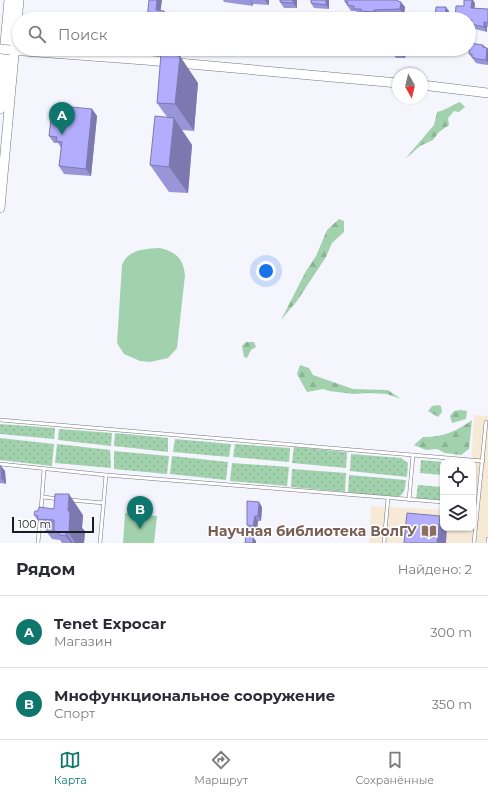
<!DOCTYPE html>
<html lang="ru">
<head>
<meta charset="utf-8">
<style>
	body { margin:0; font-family:Montserrat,sans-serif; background:#f7f7f7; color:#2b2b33 }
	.controls { position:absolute; right:12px; bottom:12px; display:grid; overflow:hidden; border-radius:8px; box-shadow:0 1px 3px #0004 }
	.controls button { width:36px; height:36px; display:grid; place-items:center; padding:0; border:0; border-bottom:1px solid #e1e1e2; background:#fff; color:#2b2b33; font:20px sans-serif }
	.compass { position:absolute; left:392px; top:68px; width:36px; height:36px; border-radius:50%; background:#fff; box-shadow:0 1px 3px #0004; rotate:172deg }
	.scale { position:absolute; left:12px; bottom:10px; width:82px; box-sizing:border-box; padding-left:4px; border:2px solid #1c1b1f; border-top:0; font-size:11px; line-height:14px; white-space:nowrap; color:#1c1b1f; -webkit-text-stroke:3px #fff; paint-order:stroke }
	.you { position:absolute; left:266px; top:271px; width:14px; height:14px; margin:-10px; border:3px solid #fff; border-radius:50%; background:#1a73e8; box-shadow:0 0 0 6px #1a73e833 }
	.badge { display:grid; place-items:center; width:26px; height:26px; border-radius:50%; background:#0f766e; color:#fff; font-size:13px; font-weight:700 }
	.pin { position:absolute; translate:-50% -33px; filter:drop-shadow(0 1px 2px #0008) }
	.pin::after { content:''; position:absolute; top:21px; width:14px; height:12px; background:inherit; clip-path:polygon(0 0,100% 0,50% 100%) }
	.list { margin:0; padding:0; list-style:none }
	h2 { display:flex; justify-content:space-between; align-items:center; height:52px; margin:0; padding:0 16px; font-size:17px }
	h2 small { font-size:13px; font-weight:400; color:#7c7c81 }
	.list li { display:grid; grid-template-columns:26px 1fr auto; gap:12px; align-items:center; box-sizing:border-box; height:72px; padding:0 16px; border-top:1px solid #e1e1e2 }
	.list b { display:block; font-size:15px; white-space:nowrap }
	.list p { margin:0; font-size:13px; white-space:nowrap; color:#7c7c81 }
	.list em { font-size:13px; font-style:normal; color:#7c7c81 }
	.icon { flex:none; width:22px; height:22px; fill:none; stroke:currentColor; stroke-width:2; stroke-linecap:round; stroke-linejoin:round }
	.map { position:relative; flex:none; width:488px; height:543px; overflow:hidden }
	.search { position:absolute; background:#fff; box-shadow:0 1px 3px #0004; left:12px; right:12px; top:12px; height:44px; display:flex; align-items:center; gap:10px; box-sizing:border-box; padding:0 14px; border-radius:22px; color:#7c7c81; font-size:15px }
	.sheet { height:196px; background:#fff }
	nav { display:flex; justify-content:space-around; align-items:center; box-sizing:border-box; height:56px; border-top:1px solid #e1e1e2; background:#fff; font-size:11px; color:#7c7c81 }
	nav a { display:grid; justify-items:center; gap:2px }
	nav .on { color:#0f766e }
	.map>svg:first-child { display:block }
	.education { fill:#f6ead6 }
	.grass { fill:url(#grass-dots) }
	.forest { fill:url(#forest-firs) }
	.garden { fill:#a1d2ad }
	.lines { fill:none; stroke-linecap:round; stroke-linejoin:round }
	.lane-casing { stroke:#75757d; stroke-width:4 }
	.secondary-casing { stroke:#75757d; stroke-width:10 }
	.highway-casing { stroke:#75757d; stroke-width:12 }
	.lane { stroke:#fff; stroke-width:3 }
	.secondary { stroke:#fff; stroke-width:9 }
	.highway { stroke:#fff; stroke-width:11 }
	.secondary-bridge-casing { stroke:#75757d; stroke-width:10; stroke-linecap:butt }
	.secondary-bridge { stroke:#fff; stroke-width:9 }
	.wall { fill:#9995d9 }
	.shaded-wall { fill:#7d79b0 }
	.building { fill:#b2adfc; stroke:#7d79b0 }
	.labels { text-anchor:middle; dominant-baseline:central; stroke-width:3; stroke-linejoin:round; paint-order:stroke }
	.education-label { font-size:14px; font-weight:bold; fill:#785e54; stroke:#fff; text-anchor:end }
</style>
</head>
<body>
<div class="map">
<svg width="488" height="543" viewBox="0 0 488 543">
	<defs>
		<pattern id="grass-dots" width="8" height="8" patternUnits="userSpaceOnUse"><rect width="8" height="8" fill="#a1d2ad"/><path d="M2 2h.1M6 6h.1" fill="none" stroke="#8ab494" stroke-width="1.8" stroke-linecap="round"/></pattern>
		<pattern id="forest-firs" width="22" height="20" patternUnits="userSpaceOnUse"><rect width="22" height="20" fill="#a1d2ad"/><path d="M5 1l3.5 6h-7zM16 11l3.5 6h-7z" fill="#8ab494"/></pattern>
	</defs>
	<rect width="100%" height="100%" fill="#f5f5fe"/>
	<!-- education -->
	<polygon class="education" points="474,415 488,416 488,543 369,543 371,506 443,510 443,528 473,528 473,462 471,462"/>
	<!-- grass -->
	<g class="grass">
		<polygon points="0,424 55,428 54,439 0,434"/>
		<polygon points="59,429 112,433 111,446 58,440"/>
		<polygon points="115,433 168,438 168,452 114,446"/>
		<polygon points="0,438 54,444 52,466 0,460"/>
		<polygon points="175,439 231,444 229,457 173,452"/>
		<polygon points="57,444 110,450 111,468 55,463"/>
		<polygon points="235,444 290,448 289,462 233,457"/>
		<polygon points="294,447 347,452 346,468 292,463"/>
		<polygon points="114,451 169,456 167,474 114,469"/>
		<polygon points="351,454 401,458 408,463 407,477 350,471"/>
		<polygon points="172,456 228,462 226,480 170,474"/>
		<polygon points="421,460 443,462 443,475 420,473"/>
		<polygon points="232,463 289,467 287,486 230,481"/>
		<polygon points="292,469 346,473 345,492 291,487"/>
		<path d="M349,475L406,480C405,488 405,495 397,497L348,493Z"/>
		<polygon points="418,485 443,487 443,501 416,499"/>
	</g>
	<!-- forest -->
	<g class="forest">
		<path d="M460,102L465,107L459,112L454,111L448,118L449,125L439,132L433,140L420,146L405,159L434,125L437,112C446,110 452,105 460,102Z"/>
		<polygon points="339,219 344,221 344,232 332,243 326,257 297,301 281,320 306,271 316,256 327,230"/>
		<polygon points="246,342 254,342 256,347 251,350 247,358 244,357 242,346"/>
		<polygon points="300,365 309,368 313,375 353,389 388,390 401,399 387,394 368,393 354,394 329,391 323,389 307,392 297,374"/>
		<polygon points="438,405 441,406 442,412 438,417 428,411 432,406"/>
		<polygon points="460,410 467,411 466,419 452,423 450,416 454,411"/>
		<path d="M472,420L469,449L461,455L445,453L437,449L426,450L414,445L423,437C441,438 457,431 472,420Z"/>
	</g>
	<!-- garden -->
	<g class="garden">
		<path d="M160,248C176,252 183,258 185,275L177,348L168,358L150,362L140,361L124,354L117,343L122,265C128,249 145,249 160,248Z"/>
		<polygon points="125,513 157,516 154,543 123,543"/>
	</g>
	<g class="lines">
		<!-- lane casing -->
		<g class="lane-casing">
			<g id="lane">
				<polyline points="0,420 483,461"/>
				<polyline points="0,464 106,475 443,502"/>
				<polyline points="43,497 59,499"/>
				<polyline points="70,500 104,503"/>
				<polyline points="409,500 413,455"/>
				<polyline points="41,511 44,469"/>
				<polyline points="38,543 40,521"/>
				<polyline points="100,543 106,475"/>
				<polyline points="384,543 388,498"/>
				<polyline points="474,543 486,422"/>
				<polyline points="488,543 488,539"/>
			</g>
		</g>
		<!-- secondary casing -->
		<g class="secondary-casing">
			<g id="secondary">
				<polyline points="10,50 145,60 398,83"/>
				<polyline points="422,85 488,93"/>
				<polyline points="0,208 19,0"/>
			</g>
		</g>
		<!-- highway casing -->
		<g class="highway-casing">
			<polyline id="highway" points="0,108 10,0"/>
		</g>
		<!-- lane -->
		<use href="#lane" class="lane"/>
		<!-- secondary -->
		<use href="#secondary" class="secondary"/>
		<!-- highway -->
		<use href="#highway" class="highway"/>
		<!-- secondary-bridge casing -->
		<g class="secondary-bridge-casing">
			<polyline id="secondary-bridge" points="0,49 10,50"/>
		</g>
		<!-- secondary-bridge -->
		<use href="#secondary-bridge" class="secondary-bridge"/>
	</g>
	<!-- wall -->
	<g class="wall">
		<polygon points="223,0 269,0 269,5 253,4 253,6 224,2"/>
		<polygon points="280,0 297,0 297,8 284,8 280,2"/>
		<polygon points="329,0 329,9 314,8 311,3"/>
		<polygon points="399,1 405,7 404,15 378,15 378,17 365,16 364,15 358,14 356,11 351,11 345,2"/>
		<polygon points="475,3 474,8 488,9 488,27 487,27 487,32 475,29 471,24 469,24 469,19 455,19 464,6"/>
		<polygon points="483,45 486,48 487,48 488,49 488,65 480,64 476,63 469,54"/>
		<polygon points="393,49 407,49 405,58 396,58 393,54"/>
		<polygon points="435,49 435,56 428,55 426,52"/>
		<polygon points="198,83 194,131 182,130 192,145 188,193 169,192 150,165 167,117 157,103"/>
		<polygon points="92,109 97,116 91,176 64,174 59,166 61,148 58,143 54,143 49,136 70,120"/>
		<polygon points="0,466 5,471 6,484 0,483"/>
		<polygon points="262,507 261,521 258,521 257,531 250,530 247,525"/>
		<polygon points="34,515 83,515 82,528 85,531 84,543 62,543 60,540 52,539"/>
	</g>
	<!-- shaded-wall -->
	<g class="shaded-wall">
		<polygon points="157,0 162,0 160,15 156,10"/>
		<polygon points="250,0 253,4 253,6 250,1"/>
		<polygon points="265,0 269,0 269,5"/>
		<polygon points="293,0 297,0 297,8 293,3"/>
		<polygon points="326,0 329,0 329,9 326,5"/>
		<polygon points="397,0 401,5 401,2 405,7 404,15 400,9"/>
		<polygon points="472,0 473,0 475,3 474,13 471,8"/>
		<polygon points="446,7 449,11 448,19 445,19"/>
		<polygon points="374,10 378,15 378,17 374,12"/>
		<polygon points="164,11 168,16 167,19 163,19"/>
		<polygon points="484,22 487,27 487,32 484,27"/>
		<polygon points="483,45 487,50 487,48 488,49 488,63 486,60 483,47"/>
		<polygon points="404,49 407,49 405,58 403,55"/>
		<polygon points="432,49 435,49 435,56 432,52"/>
		<polygon points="180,56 198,83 194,131 175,104"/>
		<polygon points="92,109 97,116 91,176 86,169"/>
		<polygon points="174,118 192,145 188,193 169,167"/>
		<polygon points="1,466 5,471 6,484 2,479"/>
		<polygon points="69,494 83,515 82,528 85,531 84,543 75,543 69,533 68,511"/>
		<polygon points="259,502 262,507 261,521 258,516"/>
		<polygon points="255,516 258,521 257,531 253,526"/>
		<polygon points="440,516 443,520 443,528 447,528 446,543 437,543"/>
		<polygon points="66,533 73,543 71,543 66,536"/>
		<polygon points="253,537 256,541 256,543 253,543"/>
	</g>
	<!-- building -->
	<g class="building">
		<polygon points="149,0 157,0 156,10 164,11 163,19 147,19"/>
		<polygon points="280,0 293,0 293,3 280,2"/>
		<polygon points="311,0 326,0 326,5 311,3"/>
		<polygon points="345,0 397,0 398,1 401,2 400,9 374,10 374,12 361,11 361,9 354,9 354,6 347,5 348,2 345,2"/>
		<polygon points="464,0 472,0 471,8 488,9 488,23 484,22 484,27 471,24 472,20 469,20 469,19 455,19 456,6 464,6"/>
		<polygon points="436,7 446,7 445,19 435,18"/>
		<polygon points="470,43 483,45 483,47 487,48 486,60 477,59 472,57 472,54 469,54"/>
		<polygon points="393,49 404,49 403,55 393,54"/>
		<rect x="426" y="49" width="6" height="3"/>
		<polygon points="161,54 180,56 175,104 157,103"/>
		<polygon points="71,107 92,109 86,169 59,166 62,142 56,141 57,137 49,136 51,119 70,120"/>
		<polygon points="155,116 174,118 169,167 150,165"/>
		<polygon points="0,466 1,466 2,479 0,478"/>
		<polygon points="55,494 69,494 68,511 70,511 69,533 66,533 66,536 59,535 59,532 54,531 54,520 37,519 38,516 34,515 35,511 38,511 39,507 54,509"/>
		<polygon points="247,501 259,502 258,516 255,516 253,526 247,525"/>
		<polygon points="407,513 440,516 437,543 404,543"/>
		<polygon points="246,536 253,537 253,543 245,543"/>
	</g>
	<!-- icons -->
	<defs>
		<g id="library-bare" transform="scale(1.2)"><path d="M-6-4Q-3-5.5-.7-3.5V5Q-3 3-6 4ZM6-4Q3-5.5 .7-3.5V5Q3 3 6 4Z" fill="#8d6e63" stroke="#fff" stroke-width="2.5" paint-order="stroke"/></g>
	</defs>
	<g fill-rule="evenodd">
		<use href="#library-bare" x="429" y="531"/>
	</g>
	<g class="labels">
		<!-- education labels -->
		<g class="education-label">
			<text x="417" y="531">Научная библиотека ВолГУ</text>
		</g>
	</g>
</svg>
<div class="controls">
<button><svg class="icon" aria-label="locate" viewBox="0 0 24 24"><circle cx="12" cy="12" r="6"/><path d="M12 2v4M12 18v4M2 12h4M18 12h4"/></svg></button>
<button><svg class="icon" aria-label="layers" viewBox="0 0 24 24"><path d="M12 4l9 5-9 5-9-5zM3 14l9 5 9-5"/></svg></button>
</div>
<svg class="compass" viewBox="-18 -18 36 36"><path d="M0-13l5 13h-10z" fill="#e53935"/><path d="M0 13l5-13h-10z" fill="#7c7c81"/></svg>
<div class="scale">100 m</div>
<div class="you"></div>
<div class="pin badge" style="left:62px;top:135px">A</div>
<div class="pin badge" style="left:140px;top:529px">B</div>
<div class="search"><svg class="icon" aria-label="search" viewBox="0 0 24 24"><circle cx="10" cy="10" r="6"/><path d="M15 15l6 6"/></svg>Поиск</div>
</div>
<section class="sheet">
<h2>Рядом<small>Найдено: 2</small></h2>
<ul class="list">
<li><span class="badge">A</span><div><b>Tenet Expocar</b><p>Магазин</p></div><em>300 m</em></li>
<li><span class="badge">B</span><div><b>Мнофункциональное сооружение</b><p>Спорт</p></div><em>350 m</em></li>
</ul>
</section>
<nav>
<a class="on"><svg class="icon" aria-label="map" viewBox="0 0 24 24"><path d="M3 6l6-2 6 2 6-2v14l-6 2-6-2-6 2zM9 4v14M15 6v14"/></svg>Карта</a>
<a><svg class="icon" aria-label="directions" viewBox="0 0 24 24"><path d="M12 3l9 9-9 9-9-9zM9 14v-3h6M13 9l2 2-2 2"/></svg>Маршрут</a>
<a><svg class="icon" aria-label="saved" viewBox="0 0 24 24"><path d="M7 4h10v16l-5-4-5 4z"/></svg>Сохранённые</a>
</nav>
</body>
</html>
